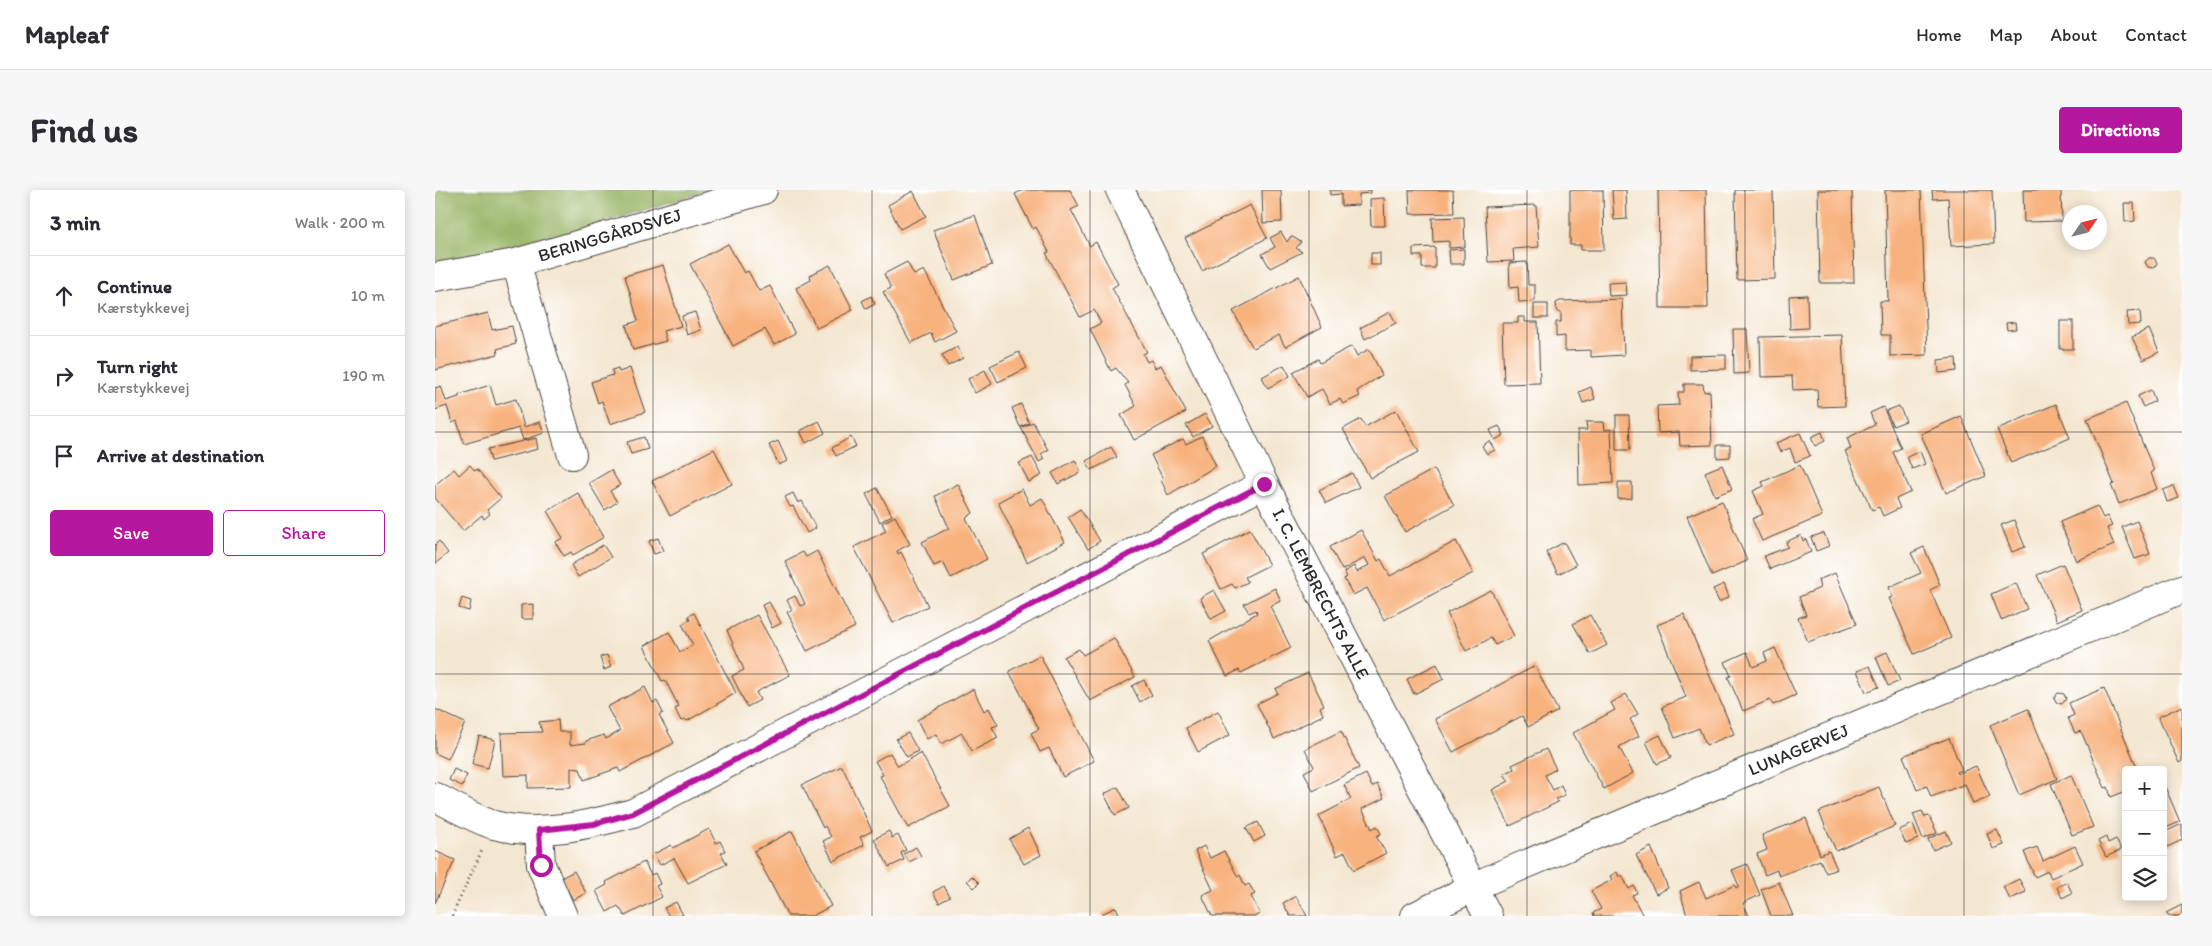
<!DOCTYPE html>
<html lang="en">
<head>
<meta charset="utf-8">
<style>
	body { margin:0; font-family:Itim,sans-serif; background:#f7f7f7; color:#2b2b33 }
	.controls { position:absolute; right:15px; bottom:15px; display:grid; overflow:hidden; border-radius:5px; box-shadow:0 2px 12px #0003 }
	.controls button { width:45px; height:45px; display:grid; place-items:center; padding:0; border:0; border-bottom:1px solid #e1e1e2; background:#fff; color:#2b2b33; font:25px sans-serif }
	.compass { position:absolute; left:1627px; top:15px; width:45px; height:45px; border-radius:50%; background:#fff; box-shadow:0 2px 12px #0003; rotate:55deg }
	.stop { position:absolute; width:15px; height:15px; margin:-11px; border:4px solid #b5179e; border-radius:50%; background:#fff }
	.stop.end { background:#b5179e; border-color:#fff; box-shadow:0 1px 5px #0008 }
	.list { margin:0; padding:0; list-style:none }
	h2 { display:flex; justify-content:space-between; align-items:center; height:65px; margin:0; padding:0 20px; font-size:21px }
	h2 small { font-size:16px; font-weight:400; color:#7c7c81 }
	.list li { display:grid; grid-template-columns:32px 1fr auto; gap:15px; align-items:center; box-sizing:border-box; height:80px; padding:0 20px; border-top:1px solid #e1e1e2 }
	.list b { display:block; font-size:19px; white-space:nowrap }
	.list p { margin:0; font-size:16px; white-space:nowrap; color:#7c7c81 }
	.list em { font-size:16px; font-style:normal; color:#7c7c81 }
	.actions { display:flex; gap:10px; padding:15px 20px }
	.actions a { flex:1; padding:11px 0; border:1px solid #b5179e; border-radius:5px; text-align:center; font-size:18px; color:#b5179e }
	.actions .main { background:#b5179e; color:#fff }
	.icon { flex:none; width:28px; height:28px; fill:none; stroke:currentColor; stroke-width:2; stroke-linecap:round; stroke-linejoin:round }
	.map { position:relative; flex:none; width:1747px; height:726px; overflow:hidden; border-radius:5px }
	header { display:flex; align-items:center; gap:30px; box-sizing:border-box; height:70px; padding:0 25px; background:#fff; border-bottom:1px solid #e1e1e2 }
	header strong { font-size:24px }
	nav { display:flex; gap:28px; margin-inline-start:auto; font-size:18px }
	.intro { display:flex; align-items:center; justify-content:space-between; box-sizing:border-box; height:120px; padding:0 30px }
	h1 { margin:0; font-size:35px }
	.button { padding:12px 22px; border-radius:5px; background:#b5179e; color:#fff; font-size:18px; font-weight:700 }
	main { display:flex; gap:30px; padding:0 30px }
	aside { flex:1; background:#fff; border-radius:5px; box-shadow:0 2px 12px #0003 }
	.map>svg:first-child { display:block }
	.forest { fill:#99b668; stroke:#62704a }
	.building { fill:#f8b27e }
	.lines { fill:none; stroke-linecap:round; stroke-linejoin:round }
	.street-casing { stroke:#494744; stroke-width:30 }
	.path { stroke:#494744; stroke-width:3; stroke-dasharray:1 4; stroke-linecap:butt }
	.street { stroke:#fff; stroke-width:28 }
	.route { stroke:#b5179e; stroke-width:6 }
	.grid { fill:none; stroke:#2b2b2b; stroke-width:1; stroke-opacity:0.55 }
	.labels { text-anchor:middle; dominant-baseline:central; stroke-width:4.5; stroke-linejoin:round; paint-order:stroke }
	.street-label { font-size:18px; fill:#2b2b2b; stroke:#fff }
</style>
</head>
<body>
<header>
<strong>Mapleaf</strong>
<nav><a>Home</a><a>Map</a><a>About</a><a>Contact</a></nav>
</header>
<div class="intro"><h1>Find us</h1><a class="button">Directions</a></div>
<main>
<aside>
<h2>3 min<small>Walk · 200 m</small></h2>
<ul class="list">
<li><svg class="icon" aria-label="ahead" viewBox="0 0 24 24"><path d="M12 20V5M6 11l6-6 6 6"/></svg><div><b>Continue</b><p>Kærstykkevej</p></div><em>10 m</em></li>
<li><svg class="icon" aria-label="right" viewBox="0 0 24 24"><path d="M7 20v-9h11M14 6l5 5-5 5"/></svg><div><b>Turn right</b><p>Kærstykkevej</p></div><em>190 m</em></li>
<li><svg class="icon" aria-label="arrive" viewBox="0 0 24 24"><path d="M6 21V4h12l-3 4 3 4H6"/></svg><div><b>Arrive at destination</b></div></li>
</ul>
<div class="actions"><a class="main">Save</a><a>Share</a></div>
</aside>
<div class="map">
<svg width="1747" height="726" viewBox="0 0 1747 726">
	<rect width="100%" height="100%" fill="#fff"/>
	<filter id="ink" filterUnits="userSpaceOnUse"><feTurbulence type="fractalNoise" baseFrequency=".02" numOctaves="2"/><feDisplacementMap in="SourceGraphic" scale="10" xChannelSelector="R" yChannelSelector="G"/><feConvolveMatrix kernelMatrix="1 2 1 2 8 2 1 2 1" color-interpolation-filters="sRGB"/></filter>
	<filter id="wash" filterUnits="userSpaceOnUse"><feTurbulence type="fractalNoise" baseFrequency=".0096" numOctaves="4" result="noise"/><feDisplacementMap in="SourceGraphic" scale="20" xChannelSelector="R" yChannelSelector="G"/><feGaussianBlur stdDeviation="1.12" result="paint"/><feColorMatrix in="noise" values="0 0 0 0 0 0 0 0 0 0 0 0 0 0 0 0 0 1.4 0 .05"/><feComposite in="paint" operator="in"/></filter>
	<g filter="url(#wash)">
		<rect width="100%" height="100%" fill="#f4e7d1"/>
		<!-- forest -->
		<polygon class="forest" points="0,0 275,0 60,65 0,71"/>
		<g id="blocks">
			<!-- building -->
			<g class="building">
				<polygon points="588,0 635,0 644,16 636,20 655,56 661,52 683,94 677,98 712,162 708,164 712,172 716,170 720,178 726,175 751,222 699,250 686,225 701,216 690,195 693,193 681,178 676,181 655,139 666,133 659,120 645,127 611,63 614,62 601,37 598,39 580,4"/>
				<polygon points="827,0 846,0 847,32 828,33"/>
				<polygon points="895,0 936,0 936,3 924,4 924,15 906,16 906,4 895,5"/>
				<polygon points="974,0 1018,0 1019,23 975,24"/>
				<polygon points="1135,0 1168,0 1169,60 1146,60 1146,55 1135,55"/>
				<polygon points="1177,0 1191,0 1192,29 1179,30"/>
				<polygon points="1223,0 1271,0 1273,118 1225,118"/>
				<polygon points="1300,0 1338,0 1340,89 1302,90"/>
				<polygon points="1383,0 1417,0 1419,93 1385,93"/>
				<polygon points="1450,0 1486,0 1492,165 1455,166 1455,145 1446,145 1445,111 1453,111"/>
				<polygon points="1497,0 1557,0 1559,54 1516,56 1513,8 1498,9"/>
				<polygon points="1588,0 1626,0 1627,31 1589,32"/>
				<polygon points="478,1 491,26 465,39 453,15"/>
				<polygon points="949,8 950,36 936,36 935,9"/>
				<polygon points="1689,13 1699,13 1700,31 1690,32"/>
				<polygon points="815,15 832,48 767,81 750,48"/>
				<polygon points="1101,15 1104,57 1078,59 1079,71 1053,72 1050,17"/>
				<polygon points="540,25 557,75 519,90 498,40"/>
				<polygon points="1029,27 1030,57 1014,58 1014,51 998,52 997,28"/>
				<polygon points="846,42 852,52 856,46 866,52 861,58 867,62 835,78 827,64 840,57 835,48"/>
				<polygon points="293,54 309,83 313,81 324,101 335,96 360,144 339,155 330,139 298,156 255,74"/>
				<polygon points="1000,57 1000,78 987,78 987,66 978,66 978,58"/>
				<polygon points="1029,59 1029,74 1015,74 1014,60"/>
				<rect x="936" y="63" width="9" height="12"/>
				<polygon points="1714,68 1719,68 1722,73 1719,78 1713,77 1710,72"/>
				<polygon points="472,72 479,85 489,80 521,141 500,152 496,143 476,153 448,102 456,98 449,84"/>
				<polygon points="1092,72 1093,95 1100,95 1100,111 1084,112 1083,97 1075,98 1074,73"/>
				<polygon points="228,75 246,136 228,141 231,151 198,160 191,135 203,131 190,86"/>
				<polygon points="395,75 418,120 382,138 361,98 376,90 375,85"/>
				<polygon points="864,86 887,137 850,157 844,145 818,158 798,121"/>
				<polygon points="1191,92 1192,105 1174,106 1173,93"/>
				<polygon points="1372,105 1373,138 1355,139 1354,106"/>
				<polygon points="436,106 440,114 431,119 427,111"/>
				<polygon points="1187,109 1189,165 1156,167 1156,160 1130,161 1130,146 1121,147 1121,132 1126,132 1126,122 1122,122 1121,113 1125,111"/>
				<rect x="1099" y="114" width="14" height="14"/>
				<polygon points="1705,121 1706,134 1693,135 1692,122"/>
				<polygon points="260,122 266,140 252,145 247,126"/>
				<polygon points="955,122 961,133 930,149 925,138"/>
				<polygon points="53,123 57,140 77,136 81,154 62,159 63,164 0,180 0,136"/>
				<polygon points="1083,127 1090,127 1090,132 1103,132 1105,193 1069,194 1067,133 1083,133"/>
				<rect x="1625" y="131" width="13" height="28"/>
				<polygon points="1580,132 1581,139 1572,140 1571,133"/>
				<polygon points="1298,139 1312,139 1314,183 1299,184"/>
				<polygon points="1714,139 1724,162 1708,170 1697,147"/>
				<polygon points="1407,145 1410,216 1383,217 1382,199 1358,200 1357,186 1326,187 1325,147"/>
				<polygon points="917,156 922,166 934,159 947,185 922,201 925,206 908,214 905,209 895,214 887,199 872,207 858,182 883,169 885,173"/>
				<polygon points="522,157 528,168 513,176 507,165"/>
				<polygon points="584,162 592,178 563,192 555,176"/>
				<polygon points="1291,165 1291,179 1255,180 1255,166"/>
				<polygon points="1521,168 1522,181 1504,183 1503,170"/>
				<polygon points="849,175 855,186 833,198 827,187"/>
				<polygon points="183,178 184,182 195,178 210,222 175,234 167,211 163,213 156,192 178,185 177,180"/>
				<polygon points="550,180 557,194 540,203 533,189"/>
				<polygon points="1249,194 1268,194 1269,202 1275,201 1277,255 1245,256 1244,242 1223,243 1222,216 1244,215 1243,202 1249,202"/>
				<polygon points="55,195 61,215 81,209 89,237 105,232 109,243 88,250 84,238 29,254 22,231 17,233 12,216 0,220 0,198 6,196 11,211 24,207 24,205"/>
				<polygon points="1156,197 1160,209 1148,213 1144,202"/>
				<polygon points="1716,200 1720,211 1708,217 1703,206"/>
				<polygon points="1691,213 1719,281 1716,283 1722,299 1684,314 1676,295 1679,294 1652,229"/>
				<polygon points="586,214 594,233 585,237 577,218"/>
				<polygon points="1621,214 1635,248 1576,273 1562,239"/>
				<polygon points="1464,216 1471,231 1458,236 1451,221"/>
				<polygon points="1448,217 1466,258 1458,262 1476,302 1461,309 1465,318 1448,326 1444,317 1437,320 1410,261 1416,259 1412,248 1440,235 1435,223"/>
				<polygon points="961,220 984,262 935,288 908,239 926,229 930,237"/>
				<polygon points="770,224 777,236 758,247 751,235"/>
				<polygon points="1181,225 1194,225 1195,260 1181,260"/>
				<polygon points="1526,226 1551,286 1511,303 1486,244"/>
				<polygon points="384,231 390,243 371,253 365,241"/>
				<polygon points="598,232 613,260 606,264 609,269 604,272 586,238"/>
				<polygon points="1151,232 1169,232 1170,240 1176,239 1178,293 1144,295 1143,240 1152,240"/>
				<polygon points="1064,236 1069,245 1060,250 1055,240"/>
				<polygon points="1387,242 1390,251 1380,256 1376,247"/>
				<polygon points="1365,243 1375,266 1360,272 1355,258 1345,262 1341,253"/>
				<polygon points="767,246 781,276 733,305 726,290 728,289 716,265 748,249 751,254"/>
				<polygon points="209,247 213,259 196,264 192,252"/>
				<polygon points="416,247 421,256 401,266 397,258"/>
				<polygon points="101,248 103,259 56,271 53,259"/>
				<polygon points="343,251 352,271 344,275 334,255"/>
				<polygon points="1054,251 1060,260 1052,264 1047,256"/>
				<polygon points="1282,255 1295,255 1295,267 1282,268"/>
				<polygon points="676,257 682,267 656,280 651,271"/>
				<polygon points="279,259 297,294 235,326 217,291"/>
				<polygon points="1485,261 1490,274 1477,279 1472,267"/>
				<polygon points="597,267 607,285 594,292 584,273"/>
				<polygon points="640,270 646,282 623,294 617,283"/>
				<polygon points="35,275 40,281 42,279 66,308 52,320 55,324 49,329 47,325 28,341 0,308 0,295 19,279 24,285"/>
				<polygon points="1287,275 1297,299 1280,306 1270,282"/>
				<polygon points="1365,275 1387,326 1327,351 1317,329 1328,324 1318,301 1329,296 1327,292"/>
				<polygon points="999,279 1019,315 970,342 950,306"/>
				<polygon points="176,280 185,295 175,301 182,312 170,320 154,293"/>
				<polygon points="917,283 924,297 891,313 884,300"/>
				<polygon points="1183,292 1197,292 1197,308 1183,309"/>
				<polygon points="523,294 538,323 531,328 552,369 516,388 508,372 499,376 487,352 514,338 500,306"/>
				<polygon points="1739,296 1744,308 1732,312 1728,300"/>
				<polygon points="442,298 457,325 445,332 431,304"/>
				<polygon points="587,299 595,315 607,308 630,352 592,372 563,312"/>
				<polygon points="143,303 169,347 138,365 136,362 129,366 120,352 128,348 112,321"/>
				<polygon points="358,303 363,313 367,311 381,338 372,343 358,316 355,317 350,307"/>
				<polygon points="1287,311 1312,371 1277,386 1252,326"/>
				<polygon points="1662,316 1668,328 1672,326 1677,336 1672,338 1679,355 1641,371 1625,332"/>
				<polygon points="645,319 665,351 653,359 633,327"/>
				<polygon points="460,326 475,354 462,361 463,364 466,362 493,416 458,433 419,357 451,341 447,333"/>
				<polygon points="1579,330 1590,357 1577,362 1566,335"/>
				<polygon points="1702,331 1715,364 1700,369 1687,337"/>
				<polygon points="815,339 834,375 810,387 813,392 800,398 797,394 786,399 768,364"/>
				<polygon points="926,340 943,371 946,369 955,386 1021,351 1038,383 949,430 932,398 918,405 909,389 912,387 909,382 919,376 922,382 934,375 930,368 907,380 895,357"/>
				<polygon points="1389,343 1394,356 1381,361 1376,347"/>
				<polygon points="1366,345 1368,351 1371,349 1376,362 1335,379 1329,366 1353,357 1351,352"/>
				<polygon points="223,348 228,361 219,364 214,351"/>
				<polygon points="4,351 13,363 0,374 0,355"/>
				<polygon points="1129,352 1141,375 1123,384 1111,362"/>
				<polygon points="168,355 176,367 143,387 136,375"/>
				<polygon points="1489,357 1505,395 1495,400 1516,448 1479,464 1454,408 1458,407 1454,397 1486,383 1476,363"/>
				<polygon points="382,361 420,437 372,461 352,422 357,420 352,410 360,406 365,416 370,414 350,371 368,362 371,367"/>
				<polygon points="1628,374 1647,420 1622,431 1602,385"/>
				<polygon points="1400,383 1422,434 1373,452 1363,428 1371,425 1364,407 1385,398 1383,390"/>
				<polygon points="1581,393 1592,419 1566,430 1556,404"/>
				<polygon points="1289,394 1294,407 1284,412 1278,399"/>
				<polygon points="840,398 846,411 835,416 856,458 806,483 804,480 792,486 774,451 822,423 821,420 814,423 809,414"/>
				<polygon points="779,400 791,421 776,429 765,408"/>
				<polygon points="1056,400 1079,446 1060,455 1056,448 1031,461 1012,423"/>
				<polygon points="27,408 36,411 34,421 24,418"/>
				<polygon points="334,412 346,433 337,438 327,415"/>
				<polygon points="98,414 98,429 86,429 86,415"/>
				<polygon points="259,423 301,503 252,531 250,529 246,531 240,519 244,517 230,490 227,491 209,456 234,442 245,462 258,455 247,434 255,430 253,426"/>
				<polygon points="1249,424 1299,544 1271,555 1264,538 1240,548 1227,517 1251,507 1222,435"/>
				<polygon points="322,425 355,485 321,502 325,510 312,517 297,486 309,480 292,440"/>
				<polygon points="1155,425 1172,455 1155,464 1138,434"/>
				<polygon points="679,448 700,487 655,511 629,467 644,459 648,465"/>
				<polygon points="1340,458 1361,505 1338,515 1335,510 1308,521 1293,487 1296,486 1290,472 1312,462 1318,477 1332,471 1329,463"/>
				<polygon points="1452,462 1465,491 1453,496 1441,467"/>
				<polygon points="172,465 176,477 169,480 165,467"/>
				<polygon points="605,465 659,571 628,587 614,558 605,562 596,543 604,539 574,481"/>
				<polygon points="1002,474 1009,489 979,504 972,489"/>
				<polygon points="1100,476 1123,521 1093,537 1087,526 1018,562 1000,529"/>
				<polygon points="1435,476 1444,497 1431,502 1422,481"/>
				<polygon points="873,483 889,515 885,517 888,525 839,549 822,514 843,503 840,499"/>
				<polygon points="709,490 717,505 705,512 697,496"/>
				<polygon points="210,497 218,513 222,511 228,523 224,525 239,553 185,582 183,578 149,590 145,579 136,578 136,597 93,598 93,585 68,586 66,543 107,542 104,532 123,530 124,542 135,542 135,555 151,553 151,551 169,545 171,549 185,541 172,517"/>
				<polygon points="1669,498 1703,580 1691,580 1691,601 1676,607 1673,597 1670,598 1646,541 1640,543 1633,528 1639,525 1634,513"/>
				<polygon points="538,499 549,521 554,518 563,535 557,537 563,548 537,561 527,543 506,554 501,544 492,549 482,530"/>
				<polygon points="1623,503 1629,504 1631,509 1627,514 1622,513 1619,508"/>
				<polygon points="1191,504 1203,524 1195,529 1204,546 1184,557 1198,583 1169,599 1138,543 1180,520 1176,513"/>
				<polygon points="1747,516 1747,571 1744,573 1723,527"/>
				<polygon points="0,519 30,533 13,569 0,563"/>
				<polygon points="1593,519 1622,589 1584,605 1555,535"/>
				<polygon points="783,521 795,545 763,562 751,538"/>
				<polygon points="906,541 924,578 878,601 869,582 879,577 870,559"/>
				<polygon points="473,543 483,561 472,567 461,549"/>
				<polygon points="1225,545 1236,568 1222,574 1211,552"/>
				<polygon points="44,546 60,550 53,578 37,574"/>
				<polygon points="1514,548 1527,580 1521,582 1522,584 1541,576 1555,607 1538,614 1530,594 1496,607 1492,596 1482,600 1468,566"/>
				<polygon points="1111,559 1121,579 1110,585 1118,600 1126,595 1130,605 1121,609 1123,612 1075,636 1057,600 1074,591 1069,584 1079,579 1077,575"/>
				<polygon points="455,563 463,576 486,563 515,616 473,638 445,586 448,585 440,571"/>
				<polygon points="407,576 437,641 425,647 429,655 398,671 388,651 396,647 390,636 388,638 367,595"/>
				<polygon points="19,579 32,585 27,596 14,590"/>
				<polygon points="931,584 937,597 942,594 949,608 927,619 937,639 942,636 946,644 941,646 951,663 919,680 910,662 902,666 884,626 916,609 909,595"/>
				<polygon points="1636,585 1658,637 1637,645 1616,594"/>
				<polygon points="1728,592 1745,632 1728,639"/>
				<polygon points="683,597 694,618 680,625 669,604"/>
				<polygon points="1444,597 1460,636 1401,661 1384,622"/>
				<polygon points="1487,621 1490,627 1494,626 1502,643 1488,649 1478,624"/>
				<polygon points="1371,628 1385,665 1394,661 1402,679 1391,683 1385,670 1344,686 1342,680 1330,685 1322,664 1332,660 1327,645"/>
				<polygon points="823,632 830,646 819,652 811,638"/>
				<polygon points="1478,634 1483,649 1471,654 1464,640"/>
				<polygon points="1747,634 1747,650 1728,659 1728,643"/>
				<polygon points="593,638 606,665 589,674 574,649"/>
				<polygon points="274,639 281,653 285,651 290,661 286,663 292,674 253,693 239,668 225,675 219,664 236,655 238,658"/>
				<polygon points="1562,640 1569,655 1558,659 1552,644"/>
				<polygon points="357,641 396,716 377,726 353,726 319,661"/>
				<polygon points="454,641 457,648 463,645 471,660 466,663 469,670 454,677 439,649"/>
				<polygon points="1511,641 1516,652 1498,660 1493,649"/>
				<polygon points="1671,647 1673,653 1681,649 1686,660 1671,667 1663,651"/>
				<polygon points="769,656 775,668 789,661 803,687 805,685 810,696 814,694 820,704 816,706 825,724 820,726 777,726 767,705 778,700 760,661"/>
				<polygon points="1640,656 1648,673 1616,688 1613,681 1600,687 1589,662 1602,657 1608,671"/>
				<polygon points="481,657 486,666 474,672 469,664"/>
				<polygon points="1216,657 1233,698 1221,704 1201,665"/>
				<polygon points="0,661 20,670 0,713"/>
				<polygon points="209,672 216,685 220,683 225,694 221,696 227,707 190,726 183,716 172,722 161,701 172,695 171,692"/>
				<polygon points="1312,674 1325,705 1308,713 1314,726 1252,726 1245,701 1264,692 1271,708 1300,695 1301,698 1304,696 1297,680"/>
				<polygon points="139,681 151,703 138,710 126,688"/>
				<polygon points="1182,682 1184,687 1187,685 1194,699 1199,696 1202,703 1197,705 1208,726 1159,726 1158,723 1166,719 1156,701 1177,690 1175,686"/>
				<polygon points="537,686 544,693 539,698 532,691"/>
				<polygon points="1584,689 1591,702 1575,709 1568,697"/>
				<polygon points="1344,692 1358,726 1336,726 1326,699"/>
				<polygon points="1632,692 1637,703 1627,708 1622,697"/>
				<polygon points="509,696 515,707 504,713 498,702"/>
				<polygon points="861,706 872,726 855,726 848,713"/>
				<polygon points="241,712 248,725 234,726 229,718"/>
				<polygon points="1747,715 1747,726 1733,726 1731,723"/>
				<polygon points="681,717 685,726 668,726 667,724"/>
			</g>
		</g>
	</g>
	<g filter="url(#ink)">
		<use href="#blocks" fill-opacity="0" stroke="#494744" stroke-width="1"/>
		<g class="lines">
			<!-- street casing -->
			<g class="street-casing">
				<g id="street">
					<path id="s1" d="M685,0L829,294L1053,726"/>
					<polyline points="81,73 137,265"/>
					<path id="s2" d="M0,87L81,73L328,0"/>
					<path d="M0,607C19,616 39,629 59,635C104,647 154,635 198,623L829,294"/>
					<polyline points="104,641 106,675 128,726"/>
					<path id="s3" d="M980,726L1051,691L1747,399"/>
				</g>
			</g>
			<!-- path -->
			<polyline class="path" points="17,726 47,660"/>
			<!-- street -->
			<use href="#street" class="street"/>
		</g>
	</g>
	<g class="lines" filter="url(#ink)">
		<!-- route -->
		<polyline class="route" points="106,675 104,640 159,634 198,623 829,294"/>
	</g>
	<!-- grid -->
	<path class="grid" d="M218,0V726M437,0V726M655,0V726M874,0V726M1092,0V726M1310,0V726M1529,0V726M0,242H1747M0,484H1747"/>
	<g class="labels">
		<!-- street labels -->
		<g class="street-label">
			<text stroke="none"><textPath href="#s2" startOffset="180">BERINGGÅRDSVEJ</textPath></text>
			<text stroke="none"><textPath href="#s1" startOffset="451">I. C. LEMBRECHTS ALLE</textPath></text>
			<text stroke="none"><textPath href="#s3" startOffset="418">LUNAGERVEJ</textPath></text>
		</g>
	</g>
</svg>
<div class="controls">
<button>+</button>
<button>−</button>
<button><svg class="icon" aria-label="layers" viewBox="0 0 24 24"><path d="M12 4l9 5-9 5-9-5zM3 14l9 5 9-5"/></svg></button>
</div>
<svg class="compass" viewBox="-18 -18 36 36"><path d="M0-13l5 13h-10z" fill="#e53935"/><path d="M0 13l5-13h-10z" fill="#7c7c81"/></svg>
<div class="stop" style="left:106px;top:675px"></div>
<div class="stop end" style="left:829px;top:294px"></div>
</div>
</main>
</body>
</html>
